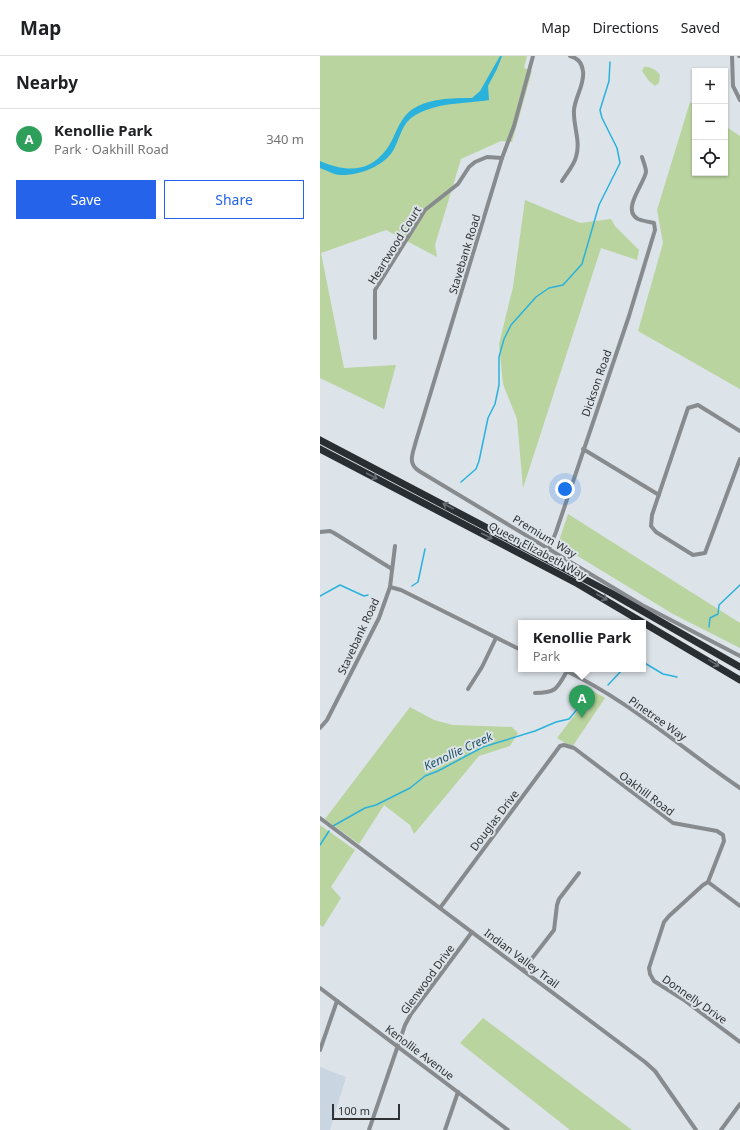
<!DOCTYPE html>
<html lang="en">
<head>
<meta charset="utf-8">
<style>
	body { margin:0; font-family:"Noto Sans",sans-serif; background:#f2f2f2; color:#202124 }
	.controls { position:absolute; right:12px; top:12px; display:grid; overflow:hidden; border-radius:0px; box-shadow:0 1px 3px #0004 }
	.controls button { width:36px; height:36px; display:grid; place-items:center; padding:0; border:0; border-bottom:1px solid #e0e0e0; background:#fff; color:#202124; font:20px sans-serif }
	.scale { position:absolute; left:12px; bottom:10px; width:68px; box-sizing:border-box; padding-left:4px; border:2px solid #2f3234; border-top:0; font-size:11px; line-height:14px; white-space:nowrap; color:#2f3234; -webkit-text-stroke:3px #dce3e9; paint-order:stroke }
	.you { position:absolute; left:245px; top:433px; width:14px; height:14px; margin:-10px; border:3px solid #fff; border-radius:50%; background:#1a73e8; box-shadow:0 0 0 6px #1a73e833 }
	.badge { display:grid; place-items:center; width:26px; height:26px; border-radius:50%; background:#2563eb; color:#fff; font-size:13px; font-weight:700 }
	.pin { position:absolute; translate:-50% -33px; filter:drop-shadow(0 1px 2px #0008) }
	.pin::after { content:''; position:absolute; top:21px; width:14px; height:12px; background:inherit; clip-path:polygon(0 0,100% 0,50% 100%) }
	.popup { position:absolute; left:198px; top:564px; width:128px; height:52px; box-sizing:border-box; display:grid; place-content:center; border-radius:0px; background:#fff; filter:drop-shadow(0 1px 3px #0005); font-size:13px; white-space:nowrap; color:#757577 }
	.popup b { font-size:15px; color:#202124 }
	.popup::after { content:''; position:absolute; left:50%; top:100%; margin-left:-8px; border:8px solid transparent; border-top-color:#fff }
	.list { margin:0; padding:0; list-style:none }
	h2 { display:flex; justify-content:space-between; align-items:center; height:52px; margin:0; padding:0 16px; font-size:17px }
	h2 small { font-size:13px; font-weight:400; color:#757577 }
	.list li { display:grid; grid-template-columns:26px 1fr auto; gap:12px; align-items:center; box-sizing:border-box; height:60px; padding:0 16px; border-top:1px solid #e0e0e0 }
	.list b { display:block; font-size:15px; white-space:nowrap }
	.list p { margin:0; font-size:13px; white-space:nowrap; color:#757577 }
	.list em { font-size:13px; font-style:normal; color:#757577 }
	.actions { display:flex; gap:8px; padding:12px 16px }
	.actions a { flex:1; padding:9px 0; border:1px solid #2563eb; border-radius:0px; text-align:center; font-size:14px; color:#2563eb }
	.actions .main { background:#2563eb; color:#fff }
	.icon { flex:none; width:22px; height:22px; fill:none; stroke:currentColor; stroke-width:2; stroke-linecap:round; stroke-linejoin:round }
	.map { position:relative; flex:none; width:420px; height:1074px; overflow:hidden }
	header { display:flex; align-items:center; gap:24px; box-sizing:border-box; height:56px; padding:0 20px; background:#fff; border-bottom:1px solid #e0e0e0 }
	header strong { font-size:19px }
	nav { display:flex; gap:22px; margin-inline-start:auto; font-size:14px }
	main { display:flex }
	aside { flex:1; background:#fff }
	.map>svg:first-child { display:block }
	.built { fill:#c9d6e1 }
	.green { fill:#b9d49e }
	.water { fill:#2ab2dc }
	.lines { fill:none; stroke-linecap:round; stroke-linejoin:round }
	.stream { stroke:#2ab2dc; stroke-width:1.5 }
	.street { stroke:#888b8e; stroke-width:4 }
	.highway { stroke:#292e33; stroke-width:7 }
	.oneway { stroke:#686d73 }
	.labels { text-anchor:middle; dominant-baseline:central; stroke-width:4; stroke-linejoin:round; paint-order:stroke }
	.street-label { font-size:11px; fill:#2f3234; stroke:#dce3e9 }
	.water-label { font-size:12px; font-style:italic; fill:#225567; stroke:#dce3e9 }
</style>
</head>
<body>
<header>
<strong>Map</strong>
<nav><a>Map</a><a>Directions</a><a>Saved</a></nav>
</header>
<main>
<aside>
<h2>Nearby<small></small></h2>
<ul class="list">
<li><span class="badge" style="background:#2e9e5b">A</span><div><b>Kenollie Park</b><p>Park · Oakhill Road</p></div><em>340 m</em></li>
</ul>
<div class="actions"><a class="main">Save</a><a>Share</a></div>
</aside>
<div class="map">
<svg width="420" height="1074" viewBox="0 0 420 1074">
	<rect width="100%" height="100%" fill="#dce3e9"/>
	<!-- built -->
	<polygon class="built" points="0,1011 26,1021 10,1074 0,1074"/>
	<!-- green -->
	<g class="green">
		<polygon points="0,0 207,0 204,12 212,15 192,86 181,85 141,103 115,189 117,201 66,174 1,197 24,312 76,309 64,353 0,322"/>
		<path d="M324,11C330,10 336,14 340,19L339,27L335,30L329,25L322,15Z"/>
		<polygon points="370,46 375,50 375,117 405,117 405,70 420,80 420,333 318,275 343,187 337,154"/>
		<polygon points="205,144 260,167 291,163 295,170 319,194 317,204 281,192 203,432 197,363 183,328 179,288 193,231"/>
		<polygon points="248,458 420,567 420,592 353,558 238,488"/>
		<polygon points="273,635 285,642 252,691 237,682"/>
		<polygon points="90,651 114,664 133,669 192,671 198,677 190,690 159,700 94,778 90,769 64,749 39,788 5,763"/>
		<polygon points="0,769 35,794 11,831 21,842 3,871 0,869"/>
		<polygon points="163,962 312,1074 250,1074 140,987"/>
	</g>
	<!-- water -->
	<path class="water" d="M180,0H182L177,13L168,30L169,44C144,48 116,46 94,60C83,66 80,81 75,91C67,109 40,120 20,119C14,119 6,114 0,112V105C26,116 48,117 66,94C76,81 77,66 90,55C107,42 132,42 152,42L160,35Z"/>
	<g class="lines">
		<!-- stream -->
		<g class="stream">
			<polyline points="141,426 156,413 159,405 168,362 175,348 179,329 179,301 184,283 191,269 216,241 229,232 243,229 262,208 279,149 300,107 297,92 282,62 280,54 289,25 290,6"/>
			<polyline points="92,530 98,526 105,493"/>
			<polyline points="0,540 20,529 44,540 48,539"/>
			<polyline points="389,571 390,562 398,558 399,549 420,529"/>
			<polyline points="323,606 343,618 357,621"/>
			<polyline points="288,629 303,613"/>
			<polyline points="13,770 45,752 56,749 90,732 105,720 118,715 163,691 215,675 236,666 249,663 260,650 267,636"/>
			<polyline points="0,789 9,775"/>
		</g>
		<!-- street -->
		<g class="street">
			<path d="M213,0L194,70L182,102L96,385C93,397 87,407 99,415L322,549L420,600"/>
			<polyline points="412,0 413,30 420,44"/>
			<polyline points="419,0 420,0"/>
			<path d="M242,125C247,117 254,109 256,101C261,85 253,70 254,54C255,41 265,28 263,15C262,7 258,2 250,0"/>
			<polyline points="55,282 55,234 105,154 138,128 149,111 155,106 167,101 182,102"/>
			<polyline points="420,375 378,349 368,352 332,459 331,470 336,476 373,499 385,497 420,403"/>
			<polyline points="263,393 339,439"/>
			<polyline points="0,476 10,475 14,477 72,513"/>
			<path d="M229,493L236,476L309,260L335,174L334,167C329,166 323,165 318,163C301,154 324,128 326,116C326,111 323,105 322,101"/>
			<polyline points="70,531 81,534 201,594"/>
			<path d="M242,613C307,643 361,692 420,732"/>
			<polyline points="148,633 162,611 176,582"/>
			<path d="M215,637C236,637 237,633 247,615"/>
			<polyline points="0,672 7,664 59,562 70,531 75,490"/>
			<polyline points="0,762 325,1006 335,1015 376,1074"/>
			<polyline points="420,850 388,826 383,829 349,860 344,866 329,912 330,918 334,925 364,944 420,986"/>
			<polyline points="120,852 240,690 244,689 254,692 353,767 397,775 403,779 404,785 388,826"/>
			<polyline points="203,914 234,874 237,849 239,843 259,817"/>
			<polyline points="0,932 188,1074"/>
			<polyline points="0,994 17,945"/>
			<polyline points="49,1074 85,969 91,958 152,876"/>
			<polyline points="125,1074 138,1036"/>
			<polyline points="401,1074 420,1048"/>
		</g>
		<!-- highway -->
		<g class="highway">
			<polyline points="0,384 291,537 420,611"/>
			<polyline points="0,393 258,528 420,624"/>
		</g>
	</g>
	<!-- one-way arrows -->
	<defs><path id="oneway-shaft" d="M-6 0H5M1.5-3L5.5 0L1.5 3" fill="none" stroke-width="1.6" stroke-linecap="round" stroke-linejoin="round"/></defs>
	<g class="oneway">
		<use href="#oneway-shaft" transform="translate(52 420) rotate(28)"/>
		<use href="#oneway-shaft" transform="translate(128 450) rotate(-153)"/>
		<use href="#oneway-shaft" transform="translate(167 480) rotate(27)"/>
		<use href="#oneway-shaft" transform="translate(282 541) rotate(29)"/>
		<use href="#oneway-shaft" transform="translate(394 607) rotate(31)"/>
	</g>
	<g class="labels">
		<!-- street labels -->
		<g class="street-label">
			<text transform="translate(74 189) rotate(-58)">Heartwood Court</text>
			<text transform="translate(144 198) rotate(-73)">Stavebank Road</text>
			<text transform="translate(276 327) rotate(-71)">Dickson Road</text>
			<text transform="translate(225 480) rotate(31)">Premium Way</text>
			<text transform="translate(218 494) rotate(28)">Queen Elizabeth Way</text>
			<text transform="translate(38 580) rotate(-65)">Stavebank Road</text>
			<text transform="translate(338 662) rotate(35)">Pinetree Way</text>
			<text transform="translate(327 737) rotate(37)">Oakhill Road</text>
			<text transform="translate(174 764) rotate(-53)">Douglas Drive</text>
			<text transform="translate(202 902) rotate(37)">Indian Valley Trail</text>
			<text transform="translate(107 923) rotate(-54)">Glenwood Drive</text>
			<text transform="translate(375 943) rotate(35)">Donnelly Drive</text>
			<text transform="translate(100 996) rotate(37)">Kenollie Avenue</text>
		</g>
		<!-- water labels -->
		<g class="water-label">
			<text transform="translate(138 695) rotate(-25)">Kenollie Creek</text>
		</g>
	</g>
</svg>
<div class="controls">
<button>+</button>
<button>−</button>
<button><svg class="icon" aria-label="locate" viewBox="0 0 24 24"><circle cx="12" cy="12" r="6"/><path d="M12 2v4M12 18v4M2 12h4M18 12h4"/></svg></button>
</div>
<div class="scale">100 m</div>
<div class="you"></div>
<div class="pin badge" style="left:262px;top:662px;background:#2e9e5b">A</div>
<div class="popup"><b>Kenollie Park</b>Park</div>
</div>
</main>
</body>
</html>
